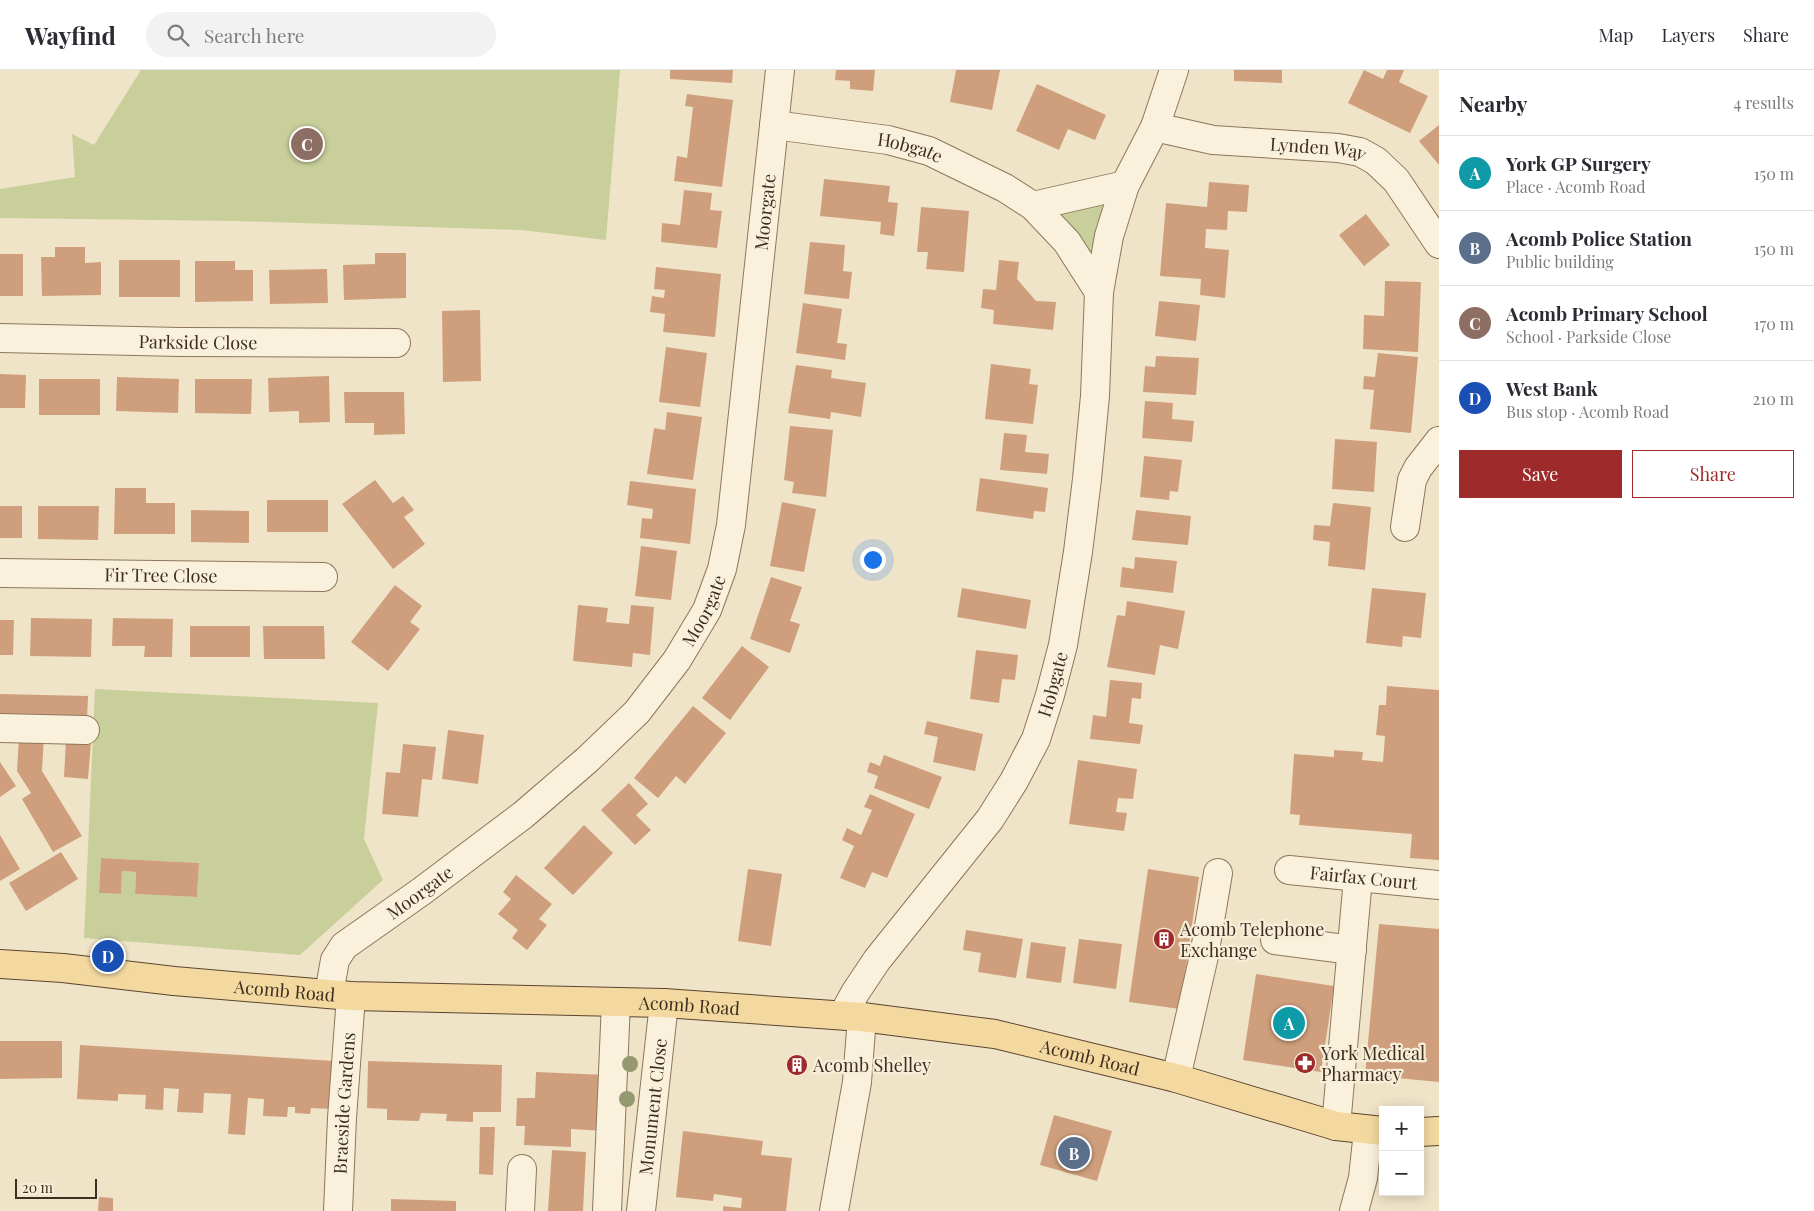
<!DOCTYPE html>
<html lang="en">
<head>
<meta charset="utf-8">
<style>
	body { margin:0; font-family:"Playfair Display",serif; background:#f2f2f3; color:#2b2b33 }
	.controls { position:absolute; right:15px; bottom:15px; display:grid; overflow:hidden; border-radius:0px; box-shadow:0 2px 12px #0003 }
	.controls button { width:45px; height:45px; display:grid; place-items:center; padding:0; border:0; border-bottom:1px solid #e1e1e2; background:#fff; color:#2b2b33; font:25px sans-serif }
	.scale { position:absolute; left:15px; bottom:12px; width:82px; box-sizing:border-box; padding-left:5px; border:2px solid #3d2e20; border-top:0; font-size:14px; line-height:18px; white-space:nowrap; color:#3d2e20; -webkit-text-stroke:4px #f7eed8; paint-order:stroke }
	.you { position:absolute; left:872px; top:489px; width:18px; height:18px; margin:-12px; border:4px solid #fff; border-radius:50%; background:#1a73e8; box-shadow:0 0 0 8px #1a73e833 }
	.badge { display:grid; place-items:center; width:32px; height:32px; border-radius:50%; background:#9e2a2b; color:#fff; font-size:16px; font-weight:700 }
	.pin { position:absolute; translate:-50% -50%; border:2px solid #fff; box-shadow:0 1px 5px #0006 }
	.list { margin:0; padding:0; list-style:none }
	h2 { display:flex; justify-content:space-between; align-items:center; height:65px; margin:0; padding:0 20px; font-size:21px }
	h2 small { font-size:16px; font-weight:400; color:#7c7c81 }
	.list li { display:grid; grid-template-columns:32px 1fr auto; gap:15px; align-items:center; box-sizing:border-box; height:75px; padding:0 20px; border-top:1px solid #e1e1e2 }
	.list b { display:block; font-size:19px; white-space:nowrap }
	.list p { margin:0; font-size:16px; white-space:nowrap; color:#7c7c81 }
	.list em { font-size:16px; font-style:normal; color:#7c7c81 }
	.actions { display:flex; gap:10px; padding:15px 20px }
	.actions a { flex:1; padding:11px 0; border:1px solid #9e2a2b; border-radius:0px; text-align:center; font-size:18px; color:#9e2a2b }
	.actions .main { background:#9e2a2b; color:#fff }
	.icon { flex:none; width:28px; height:28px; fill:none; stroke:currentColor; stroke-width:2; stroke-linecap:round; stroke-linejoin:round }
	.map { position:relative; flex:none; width:1439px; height:1141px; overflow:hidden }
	header { display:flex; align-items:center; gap:30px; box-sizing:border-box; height:70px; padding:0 25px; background:#fff; border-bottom:1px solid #e1e1e2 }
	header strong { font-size:24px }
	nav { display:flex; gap:28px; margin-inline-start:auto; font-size:18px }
	.search { width:350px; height:45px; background:#f2f2f3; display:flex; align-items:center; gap:12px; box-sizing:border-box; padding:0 18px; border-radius:28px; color:#7c7c81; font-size:19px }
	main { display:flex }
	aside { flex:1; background:#fff }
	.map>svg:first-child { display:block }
	.green { fill:#c9cf9b; fill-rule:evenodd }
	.building { fill:#cf9f7d }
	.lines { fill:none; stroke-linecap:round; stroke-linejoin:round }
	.minor-casing { stroke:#8d765c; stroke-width:30 }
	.major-casing { stroke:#5b4430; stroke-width:30 }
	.minor { stroke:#faf1dc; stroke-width:28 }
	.major { stroke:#f3d9a0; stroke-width:28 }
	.tree { fill:#96986f }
	.labels { text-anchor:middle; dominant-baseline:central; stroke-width:4.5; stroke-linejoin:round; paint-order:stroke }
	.street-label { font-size:18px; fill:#3d2e20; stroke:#f7eed8 }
	.poi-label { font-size:18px; fill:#3d2e20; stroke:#f7eed8; text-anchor:start }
</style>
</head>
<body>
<header>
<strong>Wayfind</strong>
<div class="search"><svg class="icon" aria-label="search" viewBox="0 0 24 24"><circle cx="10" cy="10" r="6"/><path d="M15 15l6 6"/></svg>Search here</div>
<nav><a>Map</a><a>Layers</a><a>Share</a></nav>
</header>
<main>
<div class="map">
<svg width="1439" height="1141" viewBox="0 0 1439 1141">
	<rect width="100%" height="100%" fill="#f0e4c8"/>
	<!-- green -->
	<g class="green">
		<polygon points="141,0 620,0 606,170 521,160 235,151 0,148 0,119 75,107 72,64 94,75"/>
		<polygon points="1106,130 1090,189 1057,142"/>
		<path d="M95,619L378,633L364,769L383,810L300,885L84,868ZM101,788L199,793L197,827L135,824L136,802L122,801L121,824L99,823Z"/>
	</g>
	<!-- building -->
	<g class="building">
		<polygon points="670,0 733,0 732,13 670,9"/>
		<polygon points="836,0 875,0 873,21 850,19 850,11 835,10"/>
		<polygon points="956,0 1000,0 992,40 950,32"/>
		<polygon points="1234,0 1282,0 1282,13 1234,11"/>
		<polygon points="1364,0 1383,9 1387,0 1404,0 1399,12 1428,26 1410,63 1348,33"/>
		<polygon points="1037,14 1106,45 1095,70 1068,59 1059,80 1016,61"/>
		<polygon points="687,24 733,30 722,117 674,111 677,86 687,88 693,37 685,36"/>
		<polygon points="1439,55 1439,95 1419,71"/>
		<polygon points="824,109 890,116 888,132 898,133 894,166 880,164 881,152 820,146"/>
		<polygon points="1209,112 1249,115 1247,142 1228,141 1227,160 1206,159 1205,178 1229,180 1225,228 1200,225 1201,209 1160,206 1166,133 1207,137"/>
		<polygon points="684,120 712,123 710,140 722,141 717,178 661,172 662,153 680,155"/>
		<polygon points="921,137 969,141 964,202 926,199 928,182 917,182"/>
		<polygon points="1366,144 1390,175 1364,196 1339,165"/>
		<polygon points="810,172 845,175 843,201 852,202 849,229 804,224"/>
		<polygon points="55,177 85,177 85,193 101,192 101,225 42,226 41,187 55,187"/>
		<polygon points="375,183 406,183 406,228 344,230 343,195 375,194"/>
		<rect x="0" y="184" width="23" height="42"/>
		<rect x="119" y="190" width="61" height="37"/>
		<polygon points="999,190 1019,192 1017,209 1036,231 1056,232 1053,260 993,254 994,240 981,238 983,219 996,220"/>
		<polygon points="195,191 235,191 235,200 253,200 253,231 195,232"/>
		<polygon points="656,197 721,204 715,267 663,262 665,244 650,242 652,226 664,228 665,220 654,219"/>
		<polygon points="327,199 328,233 270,234 269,200"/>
		<polygon points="1385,211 1421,212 1418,282 1363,279 1364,245 1384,246"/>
		<polygon points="1159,231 1200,235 1196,271 1155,266"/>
		<polygon points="803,233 842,239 837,273 847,274 845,290 796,283"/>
		<polygon points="480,240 481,311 443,312 442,241"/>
		<polygon points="666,277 707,283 700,337 659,332"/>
		<polygon points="1378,283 1418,287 1411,363 1370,359 1374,320 1363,319 1364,306 1375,307"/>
		<polygon points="1156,286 1199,288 1196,325 1143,322 1145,296 1155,297"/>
		<polygon points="991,294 1031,299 1029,314 1038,315 1033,354 985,349"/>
		<polygon points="796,295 832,300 831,308 866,313 861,347 831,342 830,349 788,343"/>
		<polygon points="0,304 26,305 25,338 0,338"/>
		<polygon points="329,306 330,352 299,353 299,341 269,342 268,308"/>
		<polygon points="117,307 179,309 178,343 116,341"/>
		<rect x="39" y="309" width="61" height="36"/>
		<polygon points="195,309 252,309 251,344 195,343"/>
		<polygon points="344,322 404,322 405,364 374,365 374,353 345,353"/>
		<polygon points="1145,331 1173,333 1172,349 1194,351 1192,372 1142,368"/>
		<polygon points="667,342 702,347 693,410 647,404 654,358 665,360"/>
		<polygon points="790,356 833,360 826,427 792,423 794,412 784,410"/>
		<polygon points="1004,363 1027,365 1025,382 1049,384 1047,404 1000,400"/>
		<polygon points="1335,369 1377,372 1374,422 1332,419"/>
		<polygon points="1144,386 1182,390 1178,422 1170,421 1169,430 1140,427"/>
		<polygon points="980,408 1048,418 1045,442 1034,441 1033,449 976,441"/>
		<polygon points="375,410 393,433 403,426 414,440 404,447 425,474 393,499 342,434"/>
		<polygon points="630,411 696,419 690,474 640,468 642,448 652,449 653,439 627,435"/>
		<polygon points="115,418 146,418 146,433 175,433 175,464 114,464"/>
		<rect x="267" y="430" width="61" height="32"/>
		<polygon points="782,432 816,439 804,502 770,496"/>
		<polygon points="1333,433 1371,437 1365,500 1328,496 1330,472 1313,470 1314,455 1330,456"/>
		<rect x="0" y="436" width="22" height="32"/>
		<polygon points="38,436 99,436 98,470 38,469"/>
		<polygon points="191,440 249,441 249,473 191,472"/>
		<polygon points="1136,440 1191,446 1188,475 1132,470"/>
		<polygon points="641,476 677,481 671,530 635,526"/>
		<polygon points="1135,487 1177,491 1173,523 1120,517 1122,497 1134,499"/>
		<polygon points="771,507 802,517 790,551 800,554 790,583 750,569"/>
		<polygon points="395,515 422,536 410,552 420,559 388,601 351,572"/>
		<polygon points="962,518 1031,530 1026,559 957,547"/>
		<polygon points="1372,518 1426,523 1421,568 1403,566 1402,577 1366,573"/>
		<polygon points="1127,531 1185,541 1178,579 1160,575 1155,605 1107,597 1117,545 1125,546"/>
		<polygon points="578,535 608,538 606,552 629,554 631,535 654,537 650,585 633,583 632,597 573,591"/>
		<polygon points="31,548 92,549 91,587 30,586"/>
		<polygon points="113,548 173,549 172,587 144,587 145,576 112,576"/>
		<polygon points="0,550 14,550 13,585 0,585"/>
		<rect x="190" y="556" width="60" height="31"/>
		<polygon points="263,556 324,556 325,589 264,589"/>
		<polygon points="742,576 769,597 730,650 702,628"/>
		<polygon points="976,580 1018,585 1015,610 1002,609 999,633 970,629"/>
		<polygon points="1110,610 1142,613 1141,629 1132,628 1129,653 1143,655 1140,674 1090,669 1093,645 1106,647"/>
		<polygon points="1387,616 1439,620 1439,790 1410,788 1412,764 1299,755 1300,745 1290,744 1294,684 1334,687 1334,680 1363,682 1362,690 1383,692 1385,666 1376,665 1379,635 1386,635"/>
		<polygon points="0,624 88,626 87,649 0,646"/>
		<polygon points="693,636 726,663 685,714 676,706 658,728 634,708"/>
		<polygon points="927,651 983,664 975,701 933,692 938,667 924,664"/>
		<polygon points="448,660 484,665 478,714 442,709"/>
		<polygon points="19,666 44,666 42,701 82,766 53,782 22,729 31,723 17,701"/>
		<polygon points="66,670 91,672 88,709 64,707"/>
		<polygon points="403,674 436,677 432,710 422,709 418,747 382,744 386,702 400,703"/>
		<polygon points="884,685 942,707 929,739 874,718 878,706 867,702 870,692 880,696"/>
		<polygon points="1078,690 1137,699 1133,729 1118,728 1116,742 1127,743 1124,761 1069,754"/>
		<polygon points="0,692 16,716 0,727"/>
		<polygon points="629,713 648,734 636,745 651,760 635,775 601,740"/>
		<polygon points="870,724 915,744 887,808 872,802 865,818 840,808 854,776 842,770 847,758 861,765 872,740 864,737"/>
		<polygon points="584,755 613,783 573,825 544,798"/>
		<polygon points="0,765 20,799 0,811"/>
		<polygon points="61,782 78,809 26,841 9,813"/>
		<polygon points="101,788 199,793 197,827 135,824 136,802 122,801 121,824 99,823"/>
		<polygon points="748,799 782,804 771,876 738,871"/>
		<polygon points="1148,799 1199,807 1180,939 1129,932"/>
		<polygon points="516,805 552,834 539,849 547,855 527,880 512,868 518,860 498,844 511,829 503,822"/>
		<polygon points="1379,854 1439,859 1439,1012 1365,1005"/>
		<polygon points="966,860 1023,869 1016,908 978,902 981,883 963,880"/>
		<polygon points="1079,869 1122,874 1116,919 1073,913"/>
		<polygon points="1031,872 1066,877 1061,913 1026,908"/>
		<polygon points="1256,904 1334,916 1321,1002 1243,990"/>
		<polygon points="0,971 62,971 62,1008 0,1009"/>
		<polygon points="80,975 335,991 332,1039 311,1038 310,1044 295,1043 295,1037 288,1037 287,1047 263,1046 264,1029 248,1028 245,1065 228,1064 231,1024 204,1023 203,1043 177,1042 179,1019 164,1018 163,1040 145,1039 146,1025 118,1024 118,1031 77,1029"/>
		<polygon points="791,988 803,988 802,1002 790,1001"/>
		<polygon points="368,991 502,995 501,1042 473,1042 473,1052 446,1051 447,1044 421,1043 419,1051 387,1050 387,1039 367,1038"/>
		<polygon points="536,1002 606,1005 604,1061 571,1059 571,1077 524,1075 525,1056 516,1056 517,1028 535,1028"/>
		<polygon points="1054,1045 1112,1061 1097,1111 1040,1095"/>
		<polygon points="480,1057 495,1057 493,1105 479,1104"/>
		<polygon points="683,1061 763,1071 761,1085 792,1088 786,1141 723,1141 723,1136 741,1138 742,1128 714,1124 713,1131 676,1127"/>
		<polygon points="552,1080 586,1082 583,1141 548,1141"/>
		<polygon points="99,1127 113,1128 113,1141 98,1141"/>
		<polygon points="391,1129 456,1131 456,1141 391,1141"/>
	</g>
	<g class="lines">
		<!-- minor casing -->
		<g class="minor-casing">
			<g id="minor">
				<path id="s1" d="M774,55L888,70L929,81L1005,118L1033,136L1067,172L1099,222"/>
				<path id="s2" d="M1155,57L1213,70L1338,78L1360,82L1376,91L1396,110L1439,174"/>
				<polyline points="1033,136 1125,115"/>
				<path id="s3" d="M0,268L181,272L396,273"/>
				<polyline points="1405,457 1412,410 1418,398 1439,371"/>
				<path id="s4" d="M0,503L323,507"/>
				<polyline points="0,658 85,660"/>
				<path id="s5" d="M1289,800L1439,815"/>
				<polyline points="1275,870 1352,880"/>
				<path id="s6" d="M329,924L335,890L344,876L422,821L523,745L587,690L637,642L677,590L707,540L722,499L731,455L780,0"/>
				<path id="s7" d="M843,945L855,923L877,890L990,749L1014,711L1036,669L1050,625L1063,575L1078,482L1087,409L1095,326L1099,222L1109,166L1125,115L1155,57L1174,0"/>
				<polyline points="1176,1008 1204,886 1218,803"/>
				<polyline points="1336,1056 1358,808"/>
				<path id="s8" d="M338,1141L342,1048L351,926"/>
				<polyline points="520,1141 522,1099"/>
				<polyline points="607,1141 616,932"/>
				<path id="s9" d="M641,1141L664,933"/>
				<polyline points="834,1141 857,1012 862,947"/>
				<polyline points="1354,1141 1363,1108 1368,1061"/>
			</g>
		</g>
		<!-- major casing -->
		<g class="major-casing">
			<g id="major">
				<path id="s10" d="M0,894L63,898L174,911L351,926L664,933L862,947L995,964L1176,1008L1336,1056L1383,1061"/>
				<polyline points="1420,1062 1439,1061"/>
			</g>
		</g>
		<!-- minor -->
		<use href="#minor" class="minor"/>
		<!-- major -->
		<use href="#major" class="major"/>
	</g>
	<!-- trees -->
	<g class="tree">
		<circle cx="630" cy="994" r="8"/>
		<circle cx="627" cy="1029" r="8"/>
	</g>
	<!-- icons -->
	<defs>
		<g id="building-disc" transform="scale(1.125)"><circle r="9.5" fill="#9e2a2b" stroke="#f7eed8"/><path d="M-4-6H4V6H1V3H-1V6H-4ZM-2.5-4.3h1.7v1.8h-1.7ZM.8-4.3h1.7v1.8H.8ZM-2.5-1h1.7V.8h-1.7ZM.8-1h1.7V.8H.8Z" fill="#fff"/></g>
		<g id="pharmacy-disc" transform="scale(1.125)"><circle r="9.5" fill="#9e2a2b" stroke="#f7eed8"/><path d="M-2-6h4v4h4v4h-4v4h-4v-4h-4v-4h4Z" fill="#fff"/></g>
	</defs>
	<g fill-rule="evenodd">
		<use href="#building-disc" x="1164" y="869"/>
		<use href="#pharmacy-disc" x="1305" y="993"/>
		<use href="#building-disc" x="797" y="995"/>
	</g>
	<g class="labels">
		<!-- street labels -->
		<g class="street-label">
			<text stroke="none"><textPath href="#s1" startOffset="138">Hobgate</textPath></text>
			<text stroke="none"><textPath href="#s2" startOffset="165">Lynden Way</textPath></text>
			<text stroke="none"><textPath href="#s6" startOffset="954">Moorgate</textPath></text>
			<text stroke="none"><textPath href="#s3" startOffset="198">Parkside Close</textPath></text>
			<text stroke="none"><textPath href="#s4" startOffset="161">Fir Tree Close</textPath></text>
			<text stroke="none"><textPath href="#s6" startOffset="549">Moorgate</textPath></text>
			<text stroke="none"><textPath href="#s7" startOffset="395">Hobgate</textPath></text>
			<text stroke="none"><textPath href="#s5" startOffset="75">Fairfax Court</textPath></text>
			<text stroke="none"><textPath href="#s6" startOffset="144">Moorgate</textPath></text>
			<text stroke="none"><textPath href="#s10" startOffset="286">Acomb Road</textPath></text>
			<text stroke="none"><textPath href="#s10" startOffset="691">Acomb Road</textPath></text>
			<text stroke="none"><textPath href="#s10" startOffset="1096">Acomb Road</textPath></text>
			<text stroke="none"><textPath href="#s8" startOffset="108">Braeside Gardens</textPath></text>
			<text stroke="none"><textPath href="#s9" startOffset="105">Monument Close</textPath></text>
		</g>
		<!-- poi labels -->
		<g class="poi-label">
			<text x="1180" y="859">Acomb Telephone<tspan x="1180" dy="21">Exchange</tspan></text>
			<text x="1321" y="983">York Medical<tspan x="1321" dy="21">Pharmacy</tspan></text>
			<text x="813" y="995">Acomb Shelley</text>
		</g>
	</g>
</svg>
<div class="controls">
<button>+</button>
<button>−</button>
</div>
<div class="scale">20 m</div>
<div class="you"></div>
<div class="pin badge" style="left:1289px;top:953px;background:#0f9aa8">A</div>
<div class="pin badge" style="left:1074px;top:1083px;background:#5c6f8a">B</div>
<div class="pin badge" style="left:307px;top:74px;background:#8d6e63">C</div>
<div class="pin badge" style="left:108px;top:886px;background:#1a4fb4">D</div>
</div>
<aside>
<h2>Nearby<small>4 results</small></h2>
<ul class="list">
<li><span class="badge" style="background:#0f9aa8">A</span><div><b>York GP Surgery</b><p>Place · Acomb Road</p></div><em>150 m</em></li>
<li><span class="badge" style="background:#5c6f8a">B</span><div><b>Acomb Police Station</b><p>Public building</p></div><em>150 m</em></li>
<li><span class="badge" style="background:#8d6e63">C</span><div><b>Acomb Primary School</b><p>School · Parkside Close</p></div><em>170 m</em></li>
<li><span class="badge" style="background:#1a4fb4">D</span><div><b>West Bank</b><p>Bus stop · Acomb Road</p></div><em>210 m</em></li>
</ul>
<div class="actions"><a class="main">Save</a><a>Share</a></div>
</aside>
</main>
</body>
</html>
